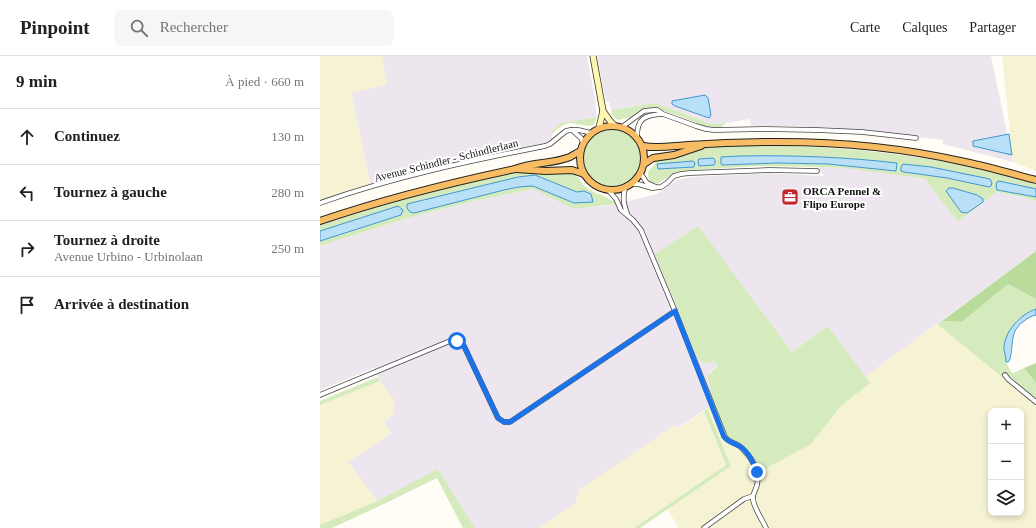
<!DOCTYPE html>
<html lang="fr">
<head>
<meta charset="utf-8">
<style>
	body { margin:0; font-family:Georgia,serif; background:#f6f6f6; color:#202124 }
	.controls { position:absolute; right:12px; bottom:12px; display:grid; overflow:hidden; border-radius:8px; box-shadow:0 2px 6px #0003 }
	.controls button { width:36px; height:36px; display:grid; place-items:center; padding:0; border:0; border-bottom:1px solid #e0e0e0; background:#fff; color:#202124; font:20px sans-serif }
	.stop { position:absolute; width:12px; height:12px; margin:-9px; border:3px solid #1a73e8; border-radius:50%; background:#fff }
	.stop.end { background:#1a73e8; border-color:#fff; box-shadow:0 1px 4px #0008 }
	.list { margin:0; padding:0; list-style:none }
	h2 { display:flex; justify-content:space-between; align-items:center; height:52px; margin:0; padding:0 16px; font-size:17px }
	h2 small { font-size:13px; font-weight:400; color:#757577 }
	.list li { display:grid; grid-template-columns:26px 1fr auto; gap:12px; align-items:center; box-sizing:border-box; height:56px; padding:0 16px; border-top:1px solid #e0e0e0 }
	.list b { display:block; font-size:15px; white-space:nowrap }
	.list p { margin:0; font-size:13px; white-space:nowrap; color:#757577 }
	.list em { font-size:13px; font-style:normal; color:#757577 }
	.icon { flex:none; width:22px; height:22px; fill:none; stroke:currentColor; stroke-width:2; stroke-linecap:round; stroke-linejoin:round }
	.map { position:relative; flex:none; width:716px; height:472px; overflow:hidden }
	header { display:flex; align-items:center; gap:24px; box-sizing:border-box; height:56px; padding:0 20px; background:#fff; border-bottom:1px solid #e0e0e0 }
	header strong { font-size:19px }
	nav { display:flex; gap:22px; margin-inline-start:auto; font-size:14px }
	.search { width:280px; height:36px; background:#f6f6f6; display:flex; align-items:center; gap:10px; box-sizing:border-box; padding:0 14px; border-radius:8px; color:#757577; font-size:15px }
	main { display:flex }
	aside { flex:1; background:#fff }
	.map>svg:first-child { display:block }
	.industrial { fill:#eee6ef }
	.farmland { fill:#f6f3d4; fill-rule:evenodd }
	.green { fill:#d5ebbd; fill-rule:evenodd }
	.forest { fill:#b9dc9c }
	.water { fill:#b9e0f7; stroke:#3f96cf }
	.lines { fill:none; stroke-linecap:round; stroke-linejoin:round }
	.minor-casing { stroke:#444; stroke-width:5.5 }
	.secondary-casing { stroke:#333; stroke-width:7 }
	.trunk-casing { stroke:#222; stroke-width:8 }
	.minor { stroke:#fff; stroke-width:4 }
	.secondary { stroke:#fff6b0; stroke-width:5.5 }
	.trunk { stroke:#f7bc64; stroke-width:6 }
	.route { stroke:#1a73e8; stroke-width:5 }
	.labels { text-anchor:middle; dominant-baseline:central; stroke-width:4; stroke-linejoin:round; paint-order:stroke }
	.street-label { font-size:11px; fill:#111; stroke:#fff }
	.poi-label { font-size:11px; font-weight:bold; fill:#111; stroke:#fff; text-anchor:start }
</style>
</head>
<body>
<header>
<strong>Pinpoint</strong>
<div class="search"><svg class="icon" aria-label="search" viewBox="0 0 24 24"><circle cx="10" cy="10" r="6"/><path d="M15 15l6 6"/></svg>Rechercher</div>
<nav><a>Carte</a><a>Calques</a><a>Partager</a></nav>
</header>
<main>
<aside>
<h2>9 min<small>À pied · 660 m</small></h2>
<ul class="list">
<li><svg class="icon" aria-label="ahead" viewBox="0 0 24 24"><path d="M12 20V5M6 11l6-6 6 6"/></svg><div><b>Continuez</b></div><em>130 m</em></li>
<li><svg class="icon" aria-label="left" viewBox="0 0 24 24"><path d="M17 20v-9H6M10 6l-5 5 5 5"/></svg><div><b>Tournez à gauche</b></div><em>280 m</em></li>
<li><svg class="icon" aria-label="right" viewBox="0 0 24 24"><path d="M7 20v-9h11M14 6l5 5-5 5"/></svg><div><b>Tournez à droite</b><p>Avenue Urbino - Urbinolaan</p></div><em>250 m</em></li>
<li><svg class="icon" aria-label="arrive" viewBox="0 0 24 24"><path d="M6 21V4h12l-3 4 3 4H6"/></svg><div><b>Arrivée à destination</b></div></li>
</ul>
</aside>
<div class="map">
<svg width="716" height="472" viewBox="0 0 716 472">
	<rect width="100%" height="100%" fill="#fffdf5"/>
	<!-- industrial -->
	<g class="industrial">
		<polygon points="62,0 267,0 276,48 275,48 277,61 240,67 231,76 233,82 230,85 224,87 103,114 50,128 31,36 67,29"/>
		<polygon points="277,0 671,0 693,106 623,88 623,84 514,72 465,70 431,70 430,63 406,67 392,68 335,47 291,54 289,46 286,46"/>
		<polygon points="498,111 525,112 606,123 608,128 638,166 677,136 702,141 716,145 716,195 545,321 508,270 472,296 377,170 389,307 394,305 398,310 390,316 388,325 391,334 394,352 387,352 358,372 355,369 259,434 256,447 219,472 155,472 118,414 57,445 28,406 71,377 64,366 75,346 60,325 54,312 0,334 0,190 88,162 150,146 213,133 254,153 292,149 337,138 357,124 371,121 447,117 504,120"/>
	</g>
	<!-- farmland -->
	<g class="farmland">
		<polygon points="0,0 62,0 67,29 31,37 50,128 0,144"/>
		<polygon points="682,0 716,0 716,115 693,106"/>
		<path d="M617,268L716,349V472H359L347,453L411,410L387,352L389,351L394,352L418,387L424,390L437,410L439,415L491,388L521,350L549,327L545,321ZM671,355H701V457H671Z"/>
		<polygon points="60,325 75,346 72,359 64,366 71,377 28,406 57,445 0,469 0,349"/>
		<polygon points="384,355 406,409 314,472 219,472 256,447 259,434 355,369 359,372"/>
	</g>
	<!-- green -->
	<g class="green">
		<path d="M335,47L392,68L406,67C401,73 394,72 387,71C373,66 338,49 324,53C318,54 314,59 309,63L307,62L298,64L292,60L291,54Z"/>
		<path d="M277,61L274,68L270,70C250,68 248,62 232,78L231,76L240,67Z"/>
		<circle cx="292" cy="102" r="28"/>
		<path d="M433,89C490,90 547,93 603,102C641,108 679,118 716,128V133L679,125L677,134L716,141V145L702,141L677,136L638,166L608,128L606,123L525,112L498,111L436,110L359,115C348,118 340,133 328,125L329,123C326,116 330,113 335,108L334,105L339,104L391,91ZM420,100C473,99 525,101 577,107L576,114L508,108L458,107L403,109L401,108V101ZM346,107L375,109L374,111L338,113V108ZM581,111L627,122L584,116Z"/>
		<path d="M202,115H251L252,118C260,121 260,126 266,131C274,138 284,138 292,145L295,144L296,148L254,153L213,133L150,146L88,162L0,190V185L81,159L72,152L0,175V169C66,147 133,126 202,115ZM214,119L257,136L264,135L271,138L254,146L213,130L199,131L184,134L94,157L87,148L198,121Z"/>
		<path d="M378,170L472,296L508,270L550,327L521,350L491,388L439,416C437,410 429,395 424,390C420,386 412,385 407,381L388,336L391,334C386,319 387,320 398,310L394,305C386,309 382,308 377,301L335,198Z"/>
		<polygon points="688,228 716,243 716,253 709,256 690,274 686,284 684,293 686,306 691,316 693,317 704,312 716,327 716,349 617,268 622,265 642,266"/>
		<polygon points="58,321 60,325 0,349 0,345"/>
		<polygon points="387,352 411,410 320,472 314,472 406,409 384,355"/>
		<polygon points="118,413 155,472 143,472 117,422 68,446 12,472 0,472 0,469 57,445"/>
	</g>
	<!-- forest -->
	<g class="forest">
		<polygon points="716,195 716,243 688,228 642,266 622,265"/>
		<polygon points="716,307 716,327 704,312"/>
	</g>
	<!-- water -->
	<g class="water">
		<polygon points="385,39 388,42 391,59 389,62 355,50 352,48 352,45"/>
		<polygon points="689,78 692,99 653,90 653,85"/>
		<path d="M420,100C473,99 525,101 577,107L576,115L508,108L458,107L403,109L401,108V101Z"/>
		<polygon points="393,102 395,104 395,107 394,109 379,110 378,104 379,103"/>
		<polygon points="373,105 375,107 374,111 338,113 337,108"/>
		<polygon points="583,108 611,111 670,123 672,127 671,130 669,131 627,122 584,116 581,115 581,111"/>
		<polygon points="215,119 257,136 264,135 271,138 273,146 254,147 213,130 199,131 184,134 94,157 90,156 87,152 87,148 198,121"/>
		<path d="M679,125L716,133V141L677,134C676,131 676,129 677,126Z"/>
		<polygon points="629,132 633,132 657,139 663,143 663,146 647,157 641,156 626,135"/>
		<polygon points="78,150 83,154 81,159 0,185 0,175"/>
		<path d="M716,253V259C711,260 708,262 704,265C689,276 694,287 690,303L688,306H686C686,302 685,298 684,294C683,276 701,258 716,253Z"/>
	</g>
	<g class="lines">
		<!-- minor casing -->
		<g class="minor-casing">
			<g id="minor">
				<polyline points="302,71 324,55 334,54 337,54 343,58 376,70 386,73 394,74 445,73 497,74 542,76 596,82"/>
				<polyline points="252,74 261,82 263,87"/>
				<path d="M317,81C317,62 325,59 342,58"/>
				<polyline points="321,118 327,127 336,131"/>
				<polyline points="312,128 318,128 332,132 341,131 347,127 354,120 361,118 370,117 450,114 497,115"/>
				<path d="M305,132C302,143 304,149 308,160"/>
				<path d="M289,135L296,143L301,154L313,164L321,174L355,255L405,381C409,387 417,387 422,392C432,402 440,415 437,429C436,434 432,438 433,444C435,454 442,463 446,472"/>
				<path d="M0,147C73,121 149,105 225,90L230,88L246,75C257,72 261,75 272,77"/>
				<polyline points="685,319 688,323 716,346"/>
				<polyline points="0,339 130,285 137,285 144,290 178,362 184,366 190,366 355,255"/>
				<polyline points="384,472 424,443 433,440"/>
			</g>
		</g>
		<!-- secondary casing -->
		<g class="secondary-casing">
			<g id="secondary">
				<polyline points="273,0 283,55 279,72"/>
				<polyline points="283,55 290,65 295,70"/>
			</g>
		</g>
		<!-- trunk casing -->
		<g class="trunk-casing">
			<g id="trunk">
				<circle cx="292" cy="102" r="32"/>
				<path d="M323,90C338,93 352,90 368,89C398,87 428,86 459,86C521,86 584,92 645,106C669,111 693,118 716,124"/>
				<polyline points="324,108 333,102 354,99 381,90"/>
				<polyline points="196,113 226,115 252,114 264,118"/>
				<path d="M0,165C64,143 129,127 195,113C212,106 233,108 250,101C253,99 257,97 260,95"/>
			</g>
		</g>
		<!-- minor -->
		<use href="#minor" class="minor"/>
		<!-- secondary -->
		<use href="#secondary" class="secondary"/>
		<!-- trunk -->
		<use href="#trunk" class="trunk"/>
	</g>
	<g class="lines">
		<!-- route -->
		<path class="route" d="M137,285L144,290L178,362L184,366H190L355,255L404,381C409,387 415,387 421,391C428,396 434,408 437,416"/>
	</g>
	<!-- icons -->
	<defs>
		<g id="office-square" transform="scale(0.9)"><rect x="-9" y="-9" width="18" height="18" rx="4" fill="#c4262e" stroke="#fff"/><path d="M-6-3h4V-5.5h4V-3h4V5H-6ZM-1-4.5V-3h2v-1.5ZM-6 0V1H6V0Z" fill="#fff"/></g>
	</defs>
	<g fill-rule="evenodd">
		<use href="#office-square" x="470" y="141"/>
	</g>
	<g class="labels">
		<!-- street labels -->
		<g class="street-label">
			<text transform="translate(126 104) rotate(-14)">Avenue Schindler - Schindlerlaan</text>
		</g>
		<!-- poi labels -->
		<g class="poi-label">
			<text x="483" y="135">ORCA Pennel &amp;<tspan x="483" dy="13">Flipo Europe</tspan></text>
		</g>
	</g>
</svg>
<div class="controls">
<button>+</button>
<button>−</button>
<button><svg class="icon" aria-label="layers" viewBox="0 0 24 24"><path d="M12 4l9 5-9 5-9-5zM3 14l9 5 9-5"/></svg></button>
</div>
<div class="stop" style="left:137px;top:285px"></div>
<div class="stop end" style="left:437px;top:416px"></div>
</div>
</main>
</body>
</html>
